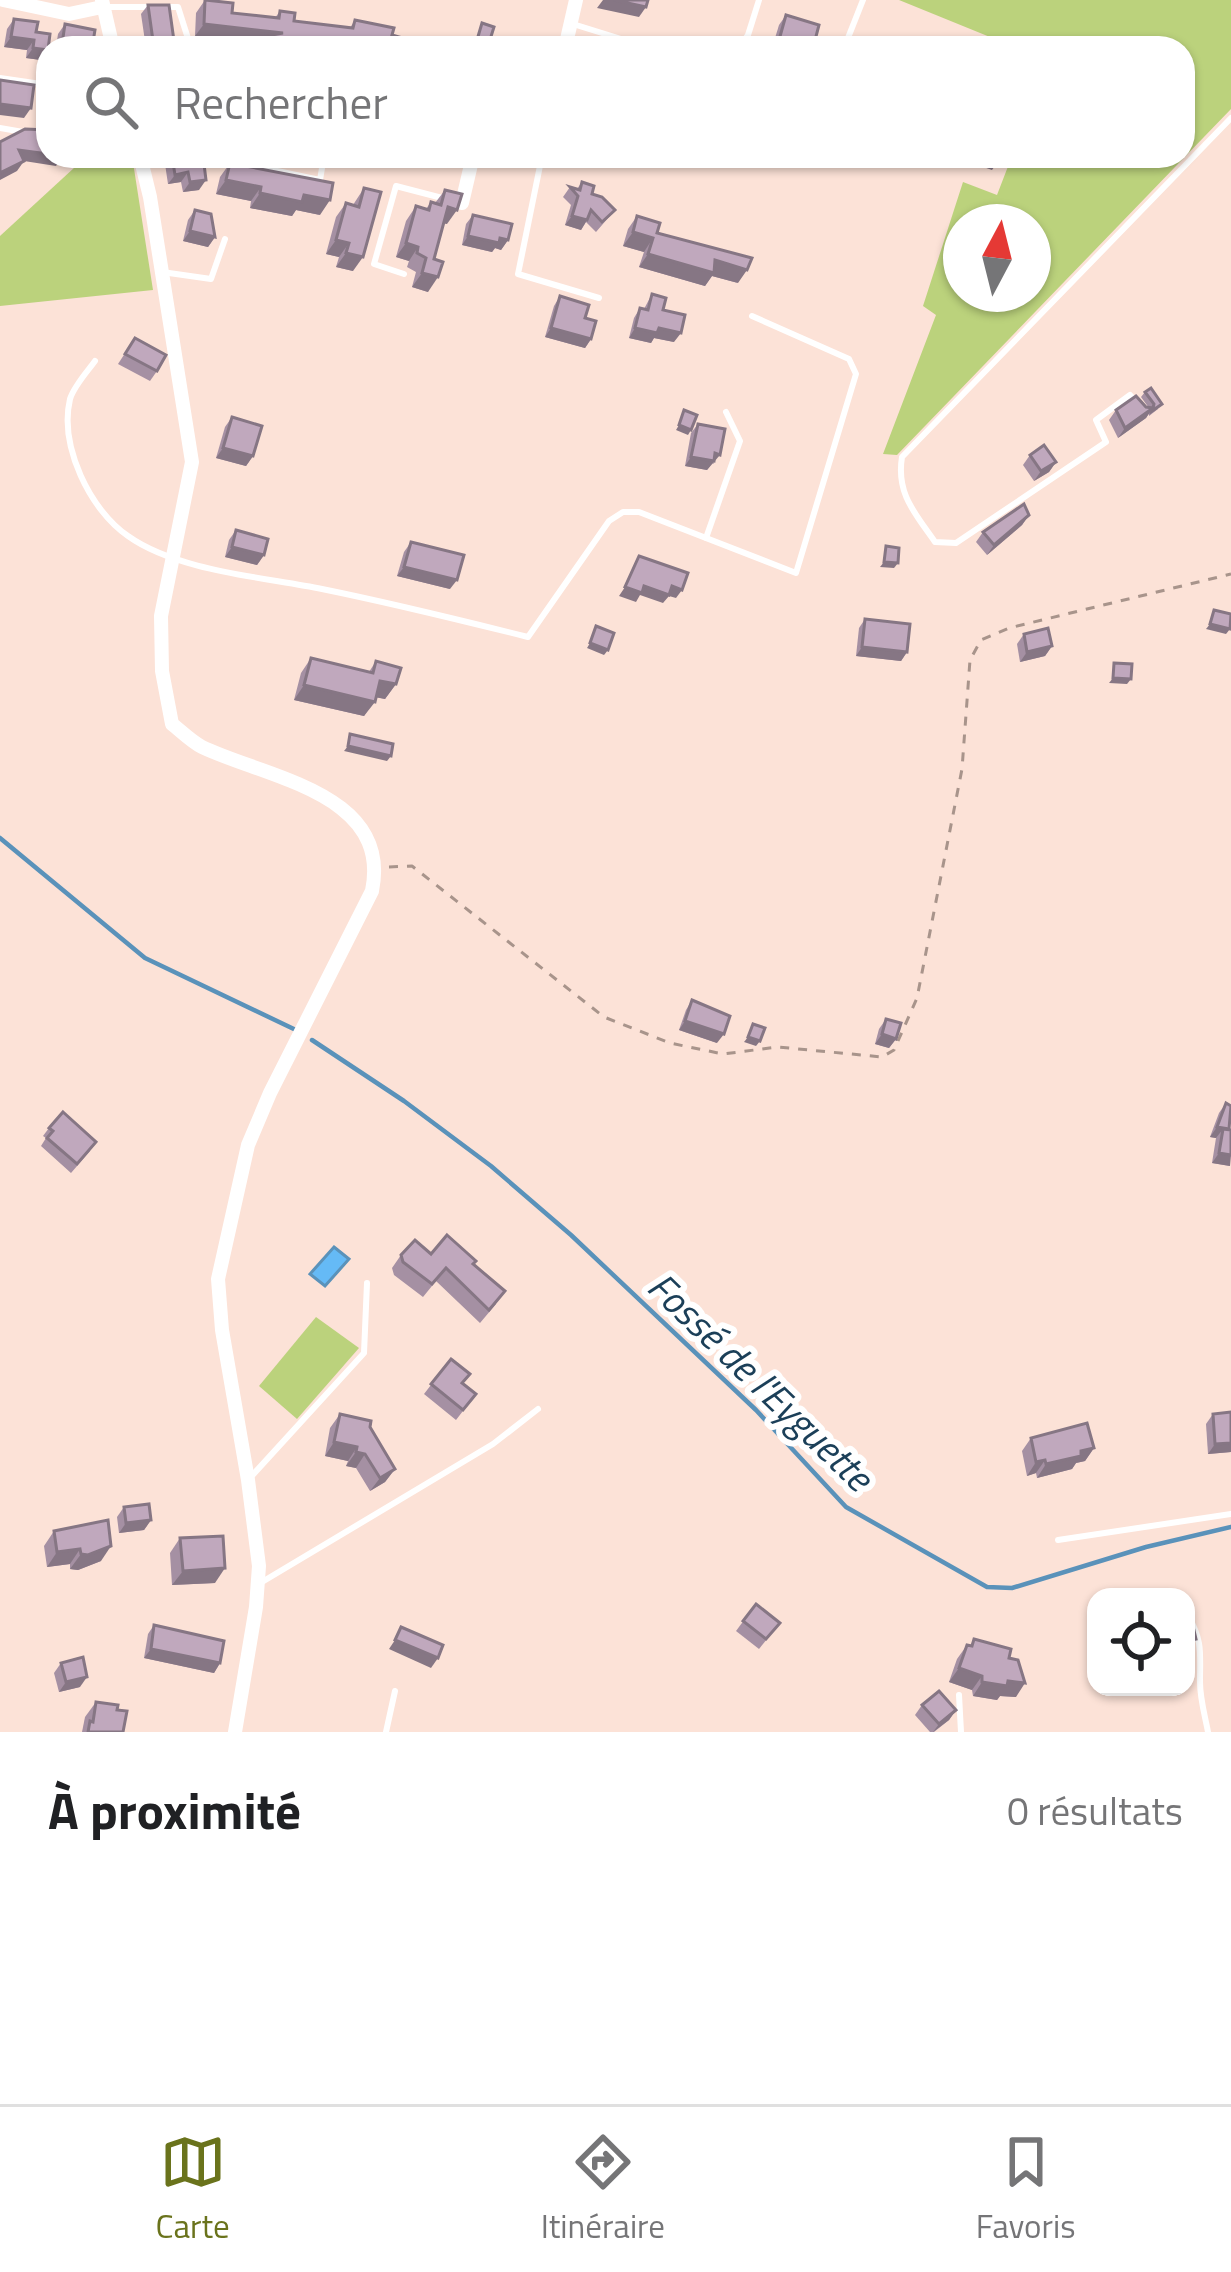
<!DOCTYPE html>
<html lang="fr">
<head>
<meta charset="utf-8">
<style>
	body { margin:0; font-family:"Titillium Web",sans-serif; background:#f6f6f6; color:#202124 }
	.controls { position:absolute; right:36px; bottom:36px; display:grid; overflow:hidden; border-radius:24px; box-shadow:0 3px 9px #0004 }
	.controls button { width:108px; height:108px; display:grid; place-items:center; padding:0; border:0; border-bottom:3px solid #e0e0e0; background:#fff; color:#202124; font:60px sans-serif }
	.compass { position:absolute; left:943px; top:204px; width:108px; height:108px; border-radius:50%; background:#fff; box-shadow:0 3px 9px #0004; rotate:7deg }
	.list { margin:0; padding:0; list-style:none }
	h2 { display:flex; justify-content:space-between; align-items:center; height:156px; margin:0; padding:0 48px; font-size:51px }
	h2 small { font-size:39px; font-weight:400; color:#757577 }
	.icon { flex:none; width:66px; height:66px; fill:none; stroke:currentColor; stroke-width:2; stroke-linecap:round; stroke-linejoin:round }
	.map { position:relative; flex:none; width:1231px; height:1732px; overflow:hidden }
	.search { position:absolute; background:#fff; box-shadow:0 3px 9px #0004; left:36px; right:36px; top:36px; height:132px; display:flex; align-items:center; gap:30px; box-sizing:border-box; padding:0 42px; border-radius:36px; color:#757577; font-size:45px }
	.sheet { height:372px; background:#fff }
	nav { display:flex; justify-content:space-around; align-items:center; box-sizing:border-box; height:168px; border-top:3px solid #e0e0e0; background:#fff; font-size:33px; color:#757577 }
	nav a { display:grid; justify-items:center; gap:6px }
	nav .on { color:#6a731c }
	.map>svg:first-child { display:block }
	.green { fill:#bbd27c; fill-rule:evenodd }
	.water { fill:#65baf6; stroke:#5a92ba; stroke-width:3 }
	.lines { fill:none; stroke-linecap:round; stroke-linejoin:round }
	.stream { stroke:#5a92ba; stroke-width:4.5 }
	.path { stroke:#a8948b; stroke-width:3; stroke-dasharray:9 9; stroke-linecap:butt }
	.lane { stroke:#fff; stroke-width:6 }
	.street { stroke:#fff; stroke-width:14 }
	.wall { fill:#a590a3 }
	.shaded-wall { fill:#867684 }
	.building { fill:#c0a8bd; stroke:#867684; stroke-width:3 }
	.labels { text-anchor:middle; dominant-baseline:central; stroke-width:12; stroke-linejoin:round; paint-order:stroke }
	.water-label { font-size:39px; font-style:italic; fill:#1b3f58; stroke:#fff }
</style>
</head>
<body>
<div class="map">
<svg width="1231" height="1732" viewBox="0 0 1231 1732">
	<rect width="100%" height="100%" fill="#fce2d7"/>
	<!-- green -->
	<g class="green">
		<path d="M899,0H1231V109L897,455L883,454L936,315L923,306L963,182L997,195L1012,156H1183V48H1017ZM961,222H1033V294H961Z"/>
		<polygon points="87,156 132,156 153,290 0,306 0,236"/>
		<polygon points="316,1317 359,1348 297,1419 259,1386"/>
	</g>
	<!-- water -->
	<polygon class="water" points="334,1247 349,1259 325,1286 310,1274"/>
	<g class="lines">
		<!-- stream -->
		<g class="stream">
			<polyline points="0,838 145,958 298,1031"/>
			<polyline points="312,1040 404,1101 491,1166 571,1235 756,1410 846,1507 987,1587 1012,1588 1146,1547 1231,1527"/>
		</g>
		<!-- path -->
		<polyline class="path" points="389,867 412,866 604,1017 670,1043 723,1054 778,1047 882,1057 894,1050 917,998 962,769 970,660 981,640 1009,628 1231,574"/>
		<!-- lane -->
		<g class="lane">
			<polyline points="105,7 152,7"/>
			<polyline points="165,7 178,7 191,48"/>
			<polyline points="573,24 650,48"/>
			<polyline points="739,48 748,35 759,0"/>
			<polyline points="844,48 863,0"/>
			<polyline points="0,78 48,85"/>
			<polyline points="0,128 23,132"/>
			<polyline points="206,156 320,180 324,156"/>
			<polyline points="542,156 518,274 599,298"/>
			<polyline points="162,272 211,279 225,239"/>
			<polyline points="404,274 374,264 396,186 446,199"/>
			<path d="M95,361C87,372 74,386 70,399C59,446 90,510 128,536C177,571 263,577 322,589C391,603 460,620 528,637L609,521L623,512H639L796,573L856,374L849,359L752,316"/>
			<path d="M1137,403L1130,395L1096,420L1106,442L956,543L935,542C915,513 896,494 902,457L1231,118"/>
			<polyline points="706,538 740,441 726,412"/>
			<polyline points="248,1480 364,1353 367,1283"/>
			<polyline points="1058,1540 1231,1514"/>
			<polyline points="262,1582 493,1444 538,1409"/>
			<path d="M1188,1616C1203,1640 1200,1655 1200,1682C1200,1699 1205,1716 1208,1732"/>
			<polyline points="959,1695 961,1732"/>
			<polyline points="386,1732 395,1691"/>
		</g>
		<!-- street -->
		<g class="street">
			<polyline points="3,0 69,14 102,7"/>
			<polyline points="102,0 113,48"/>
			<polyline points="565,48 576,0"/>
			<path d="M140,156L150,197L192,462L161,616L162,671L172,724C182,732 192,742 202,747C267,778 392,793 372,891L270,1093L248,1145L218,1279L222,1330L248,1480L259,1566L256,1607L235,1732"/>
			<polyline points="462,203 473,156"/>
		</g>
	</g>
	<!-- wall -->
	<g class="wall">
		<polygon points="205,0 232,13 275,18 280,11 294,21 350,28 355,20 392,35 437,48 240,48 244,42 195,36 196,13"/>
		<polygon points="148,5 175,48 146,48 141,14"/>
		<polygon points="786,15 813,48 772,48 779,25"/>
		<polygon points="14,19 36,32 41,60 26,58 27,50 4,47 7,29"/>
		<polygon points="65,24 92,48 56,48 58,34"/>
		<polygon points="170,156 203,156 199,190 183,192 181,182 168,184 165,164"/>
		<polygon points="230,163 320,215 296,210 292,216 250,208 251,201 216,194 220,177"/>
		<polygon points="582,182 592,194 615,210 596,232 586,222 581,230 565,225 571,205 563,197 570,187 577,189"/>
		<polygon points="364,188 353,271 336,267 339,257 326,254 336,217 346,203 353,205"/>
		<polygon points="445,190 447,224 444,223 434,259 428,292 412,287 416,272 407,267 409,261 396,257 406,221 416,206 426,209 431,202 435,203"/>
		<polygon points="195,210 215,237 208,247 183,241 188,220"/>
		<polygon points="473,215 508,240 501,250 495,248 492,252 462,245 466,224"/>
		<polygon points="637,216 657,233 738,283 712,276 705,286 639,267 644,252 623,246 628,229"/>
		<polygon points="652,294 663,310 674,342 654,338 651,343 629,338 634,318 640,308 644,309"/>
		<polygon points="560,296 585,318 591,339 585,348 545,337 554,306"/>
		<polygon points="135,338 157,371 150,381 118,364"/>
		<polygon points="1145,392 1158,409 1149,416 1149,413 1146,418 1118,438 1109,420 1116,410 1149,408 1141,397"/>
		<polygon points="232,417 253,456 246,466 216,458 225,427"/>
		<polygon points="698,424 714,464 712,463 707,470 685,466 691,433"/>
		<polygon points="1030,455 1056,462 1049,472 1034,481 1023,465"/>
		<polygon points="1029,515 1022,525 987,555 976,542 983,532"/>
		<polygon points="236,530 264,555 257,565 225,557 229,540"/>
		<polygon points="411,542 450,589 397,576 404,552"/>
		<polygon points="865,619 907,652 901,661 856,656 859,628"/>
		<polygon points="1024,634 1052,646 1045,656 1020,662 1017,644"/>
		<polygon points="311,658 369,672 376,661 396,684 385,699 376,697 364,716 294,700 301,673"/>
		<polygon points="692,1000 717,1043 679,1030 686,1010"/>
		<polygon points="886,1019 896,1039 889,1048 875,1044 879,1029"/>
		<polygon points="1226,1103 1229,1130 1230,1166 1212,1163 1216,1138 1210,1137 1219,1113"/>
		<polygon points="49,1128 90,1151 71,1173 41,1146 46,1138 43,1136"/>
		<polygon points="431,1254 473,1264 496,1304 480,1323 436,1281 423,1297 394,1275 392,1268 401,1255"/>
		<polygon points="451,1359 462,1383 476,1394 456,1420 424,1394"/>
		<polygon points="340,1414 370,1427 395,1469 385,1482 370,1491 356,1468 346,1466 348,1461 325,1456 330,1428"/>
		<polygon points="1213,1414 1231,1452 1208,1454 1206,1424"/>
		<polygon points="1031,1438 1094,1448 1085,1461 1076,1463 1072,1469 1037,1478 1036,1473 1027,1476 1022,1451"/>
		<polygon points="124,1507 151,1520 144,1530 119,1533 117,1517"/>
		<polygon points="54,1531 101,1561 78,1570 70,1569 70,1564 47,1567 44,1546"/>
		<polygon points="180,1538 215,1583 172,1585 170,1553"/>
		<polygon points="756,1604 780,1623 759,1649 736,1631"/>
		<polygon points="154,1625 220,1663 214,1673 144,1658 148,1634"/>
		<polygon points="974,1639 1009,1658 1016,1697 1000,1696 997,1700 973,1696 972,1690 949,1682 957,1659 967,1645 970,1646"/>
		<polygon points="61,1663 80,1687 59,1692 54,1673"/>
		<polygon points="96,1702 117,1710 123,1732 82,1732 85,1717"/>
		<polygon points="922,1705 956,1710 949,1720 934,1732 930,1732 915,1715"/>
	</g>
	<!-- shaded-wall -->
	<g class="shaded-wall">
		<polygon points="603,0 614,0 646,7 639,17 597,8"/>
		<polygon points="204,24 283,33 274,46 195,36"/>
		<polygon points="11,37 34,40 27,50 4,47"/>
		<polygon points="335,40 383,46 381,48 329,48"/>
		<polygon points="477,40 489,43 486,48 473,45"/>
		<polygon points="779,40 805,48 773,48"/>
		<polygon points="33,48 48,50 41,60 26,58"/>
		<polygon points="0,104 31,108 24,118 0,115"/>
		<polygon points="19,150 48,154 48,156 63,156 56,166 24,161 17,171 0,180 0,173"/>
		<polygon points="453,156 463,159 460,164 449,161"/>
		<polygon points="774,156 806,156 800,164"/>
		<polygon points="952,156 1002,156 992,170"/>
		<polygon points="188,172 181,182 168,184 175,175"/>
		<polygon points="206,180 199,190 183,192 190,182"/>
		<polygon points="226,180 261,187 251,201 216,194"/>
		<polygon points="260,193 304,195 330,200 320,215 296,210 292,216 250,208"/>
		<polygon points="448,207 457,210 447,224 438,222"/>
		<polygon points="572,216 587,220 581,230 565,225"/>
		<polygon points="190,231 215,237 208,247 183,241"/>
		<polygon points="633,232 653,238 644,252 623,246"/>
		<polygon points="468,236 500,238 508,240 501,250 495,248 492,252 462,245"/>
		<polygon points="336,240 349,243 339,257 326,254"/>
		<polygon points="406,243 418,247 409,261 396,257"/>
		<polygon points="346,253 363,257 353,271 336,267"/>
		<polygon points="648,254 715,260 747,270 738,283 712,276 705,286 639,267"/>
		<polygon points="422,273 438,277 428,292 412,287"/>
		<polygon points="551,328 591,339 585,348 545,337"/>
		<polygon points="635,328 659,328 681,333 674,342 654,338 651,343 629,338"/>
		<polygon points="1153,408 1146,418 1118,438 1125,428"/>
		<polygon points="679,425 691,430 688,435 676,430"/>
		<polygon points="223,448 253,456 246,466 216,458"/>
		<polygon points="715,453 720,455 707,470 685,466 691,457"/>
		<polygon points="1056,462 1049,472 1034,481 1041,471"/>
		<polygon points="1029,515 1022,525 987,555 994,545"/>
		<polygon points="232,547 264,555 257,565 225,557"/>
		<polygon points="884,562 898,563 894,568 880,567"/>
		<polygon points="404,567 457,580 450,589 397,576"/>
		<polygon points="644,586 672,586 682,590 676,598 669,596 663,603 640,595 636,602 619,596 625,587"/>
		<polygon points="1210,624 1230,629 1226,634 1206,629"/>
		<polygon points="590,643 608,650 604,655 587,648"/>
		<polygon points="1052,646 1045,656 1020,662 1027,652"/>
		<polygon points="862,647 907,652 901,661 856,656"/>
		<polygon points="1113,678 1131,679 1127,684 1109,683"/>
		<polygon points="380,681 396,684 385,699 369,696"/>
		<polygon points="304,685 375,702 364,716 294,700"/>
		<polygon points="348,746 391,756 387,761 344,751"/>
		<polygon points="685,1021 724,1034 717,1043 679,1030"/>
		<polygon points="882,1034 896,1039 889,1048 875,1044"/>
		<polygon points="748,1037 760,1041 756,1046 744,1042"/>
		<polygon points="1217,1127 1229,1129 1223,1129 1216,1138 1210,1137"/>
		<polygon points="1219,1153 1231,1155 1230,1166 1212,1163"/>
		<polygon points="334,1442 357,1447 348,1461 325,1456"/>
		<polygon points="1231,1443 1231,1452 1208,1454 1215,1444"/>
		<polygon points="1094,1448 1085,1461 1076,1463 1072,1469 1037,1478 1046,1464"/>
		<polygon points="356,1452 365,1454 356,1468 346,1466"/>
		<polygon points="1045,1460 1036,1473 1027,1476 1036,1462"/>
		<polygon points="395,1469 385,1482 370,1491 380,1478"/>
		<polygon points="151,1520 144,1530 119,1533 126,1523"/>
		<polygon points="111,1546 101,1561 78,1570 70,1569 81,1554"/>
		<polygon points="80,1549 70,1564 47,1567 57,1552"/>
		<polygon points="225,1568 215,1583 172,1585 183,1571"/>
		<polygon points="1196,1639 1187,1652 1186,1652 1186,1641"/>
		<polygon points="395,1640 438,1658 431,1668 389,1649"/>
		<polygon points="151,1649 220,1663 214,1673 144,1658"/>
		<polygon points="959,1668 982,1676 972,1690 949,1682"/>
		<polygon points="87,1677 80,1687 59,1692 66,1682"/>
		<polygon points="1008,1681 1025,1683 1016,1697 1000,1696 997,1700 973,1696 982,1682"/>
		<polygon points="956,1710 949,1720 933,1732 939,1724"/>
	</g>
	<!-- building -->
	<g class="building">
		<polygon points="205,0 233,3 232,13 279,18 280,11 295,13 294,21 353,28 355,20 394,28 392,35 437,48 382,48 383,46 335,40 334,48 273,48 245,45 245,40 283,33 204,24"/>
		<polygon points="614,0 648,0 646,7"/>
		<polygon points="148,5 169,5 175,48 154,48"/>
		<polygon points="786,15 819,25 813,48 805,48 779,40"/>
		<polygon points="14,19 38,22 36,32 50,34 48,50 33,48 34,40 11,37"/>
		<polygon points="482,23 494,27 489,43 477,40"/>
		<polygon points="65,24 95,30 92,48 62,44"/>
		<polygon points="0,80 34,85 31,108 0,104"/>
		<polygon points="25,129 48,130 48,154 19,150 24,161 0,173 0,142"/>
		<polygon points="172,156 203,156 206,180 190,182 188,172 175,175"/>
		<polygon points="230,163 333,183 330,200 304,195 302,202 260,193 261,187 226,180"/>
		<polygon points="582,182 594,186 592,194 602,197 615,210 602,222 591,210 587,220 572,216 578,196 570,187 580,190"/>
		<polygon points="364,188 381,192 363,257 346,253 349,243 336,240 346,203 359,207"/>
		<polygon points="445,190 462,194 457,210 448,207 434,259 443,262 438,277 422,273 426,258 417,253 418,247 406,243 416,206 429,210 431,202 441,205"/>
		<polygon points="195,210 211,214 215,237 190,231"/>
		<polygon points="473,215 512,224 508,240 500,238 499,243 468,236"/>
		<polygon points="637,216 660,223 657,233 752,258 747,270 715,260 714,273 648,254 653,238 633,232"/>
		<polygon points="652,294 666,298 663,310 685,315 681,333 659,328 657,333 635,328 640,308 648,310"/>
		<polygon points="560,296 589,305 585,318 596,321 591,339 551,328"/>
		<polygon points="135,338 166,355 157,371 125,354"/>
		<polygon points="1151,388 1162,404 1152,411 1154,404 1145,392"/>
		<polygon points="1136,396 1146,407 1153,408 1125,428 1116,410"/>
		<polygon points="684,410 697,415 691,430 679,425"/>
		<polygon points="232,417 262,426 253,456 223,448"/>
		<polygon points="698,424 725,429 720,455 715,453 714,461 691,457"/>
		<polygon points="1044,445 1056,462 1041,471 1030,455"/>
		<polygon points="1024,504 1029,515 994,545 983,532"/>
		<polygon points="236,530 268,539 264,555 232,547"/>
		<polygon points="411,542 464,555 457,580 404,567"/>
		<polygon points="886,546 899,548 898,563 884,562"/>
		<polygon points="639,556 688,573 682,590 672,586 669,595 644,586 642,593 625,587"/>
		<polygon points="1214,610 1231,614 1230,629 1210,624"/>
		<polygon points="865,619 910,624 907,652 862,647"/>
		<polygon points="596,626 614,633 608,650 590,643"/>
		<polygon points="1048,628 1052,646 1027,652 1024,634"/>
		<polygon points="311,658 373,673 376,661 401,668 396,684 380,681 375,702 304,685"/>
		<polygon points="1114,663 1132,664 1131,679 1113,678"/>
		<polygon points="350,734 393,744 391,756 348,746"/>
		<polygon points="692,1000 730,1016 724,1034 685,1021"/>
		<polygon points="886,1019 901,1023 896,1039 882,1034"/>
		<polygon points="753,1024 765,1028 760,1041 748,1037"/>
		<polygon points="1226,1103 1231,1106 1229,1129 1217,1127"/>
		<polygon points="63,1112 96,1142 77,1164 47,1138 53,1131 49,1128"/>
		<polygon points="1223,1129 1231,1130 1231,1155 1219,1153"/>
		<polygon points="447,1235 476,1261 473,1264 505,1291 489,1310 446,1268 432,1284 403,1262 401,1255 415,1240 431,1254"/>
		<polygon points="451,1359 470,1374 462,1383 476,1394 463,1410 431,1384"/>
		<polygon points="1231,1412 1231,1443 1215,1444 1213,1414"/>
		<polygon points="340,1414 371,1421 370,1427 395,1469 380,1478 365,1454 356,1452 357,1447 334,1442"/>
		<polygon points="1087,1423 1094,1448 1081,1451 1081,1456 1046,1464 1045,1460 1036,1462 1031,1438"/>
		<polygon points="149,1504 151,1520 126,1523 124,1507"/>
		<polygon points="108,1520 111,1546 88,1555 81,1554 80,1549 57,1552 54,1531"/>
		<polygon points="223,1536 225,1568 183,1571 180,1538"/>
		<polygon points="756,1604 780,1623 766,1639 743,1621"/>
		<polygon points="154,1625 224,1641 220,1663 151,1649"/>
		<polygon points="1193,1626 1196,1639 1186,1641 1186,1628"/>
		<polygon points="401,1627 443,1645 438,1658 395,1640"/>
		<polygon points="974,1639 1011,1649 1009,1658 1018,1660 1025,1683 1008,1681 1007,1686 982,1682 982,1676 959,1668 967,1645 972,1646"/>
		<polygon points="83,1657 87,1677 66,1682 61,1663"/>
		<polygon points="939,1691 956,1710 939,1724 922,1705"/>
		<polygon points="96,1702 118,1705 117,1710 127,1711 123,1732 88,1732 90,1721 93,1722"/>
	</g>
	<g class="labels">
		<!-- water labels -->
		<g class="water-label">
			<text transform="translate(761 1381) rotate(44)">Fossé de l'Eyguette</text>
		</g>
	</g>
</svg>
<div class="controls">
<button><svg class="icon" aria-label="locate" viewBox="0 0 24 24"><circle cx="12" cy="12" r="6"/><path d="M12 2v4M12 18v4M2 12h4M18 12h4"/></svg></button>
</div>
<svg class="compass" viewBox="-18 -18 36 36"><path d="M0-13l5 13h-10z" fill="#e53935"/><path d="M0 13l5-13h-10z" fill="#757577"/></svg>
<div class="search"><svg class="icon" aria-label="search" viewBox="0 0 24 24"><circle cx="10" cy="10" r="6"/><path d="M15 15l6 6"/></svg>Rechercher</div>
</div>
<section class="sheet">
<h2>À proximité<small>0 résultats</small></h2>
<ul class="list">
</ul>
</section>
<nav>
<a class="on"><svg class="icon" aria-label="map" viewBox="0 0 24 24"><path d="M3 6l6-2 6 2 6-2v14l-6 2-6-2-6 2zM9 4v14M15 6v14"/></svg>Carte</a>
<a><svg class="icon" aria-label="directions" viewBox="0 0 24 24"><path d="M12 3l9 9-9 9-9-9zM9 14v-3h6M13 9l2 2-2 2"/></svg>Itinéraire</a>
<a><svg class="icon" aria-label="saved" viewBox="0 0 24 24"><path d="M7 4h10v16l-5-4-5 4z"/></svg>Favoris</a>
</nav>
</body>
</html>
